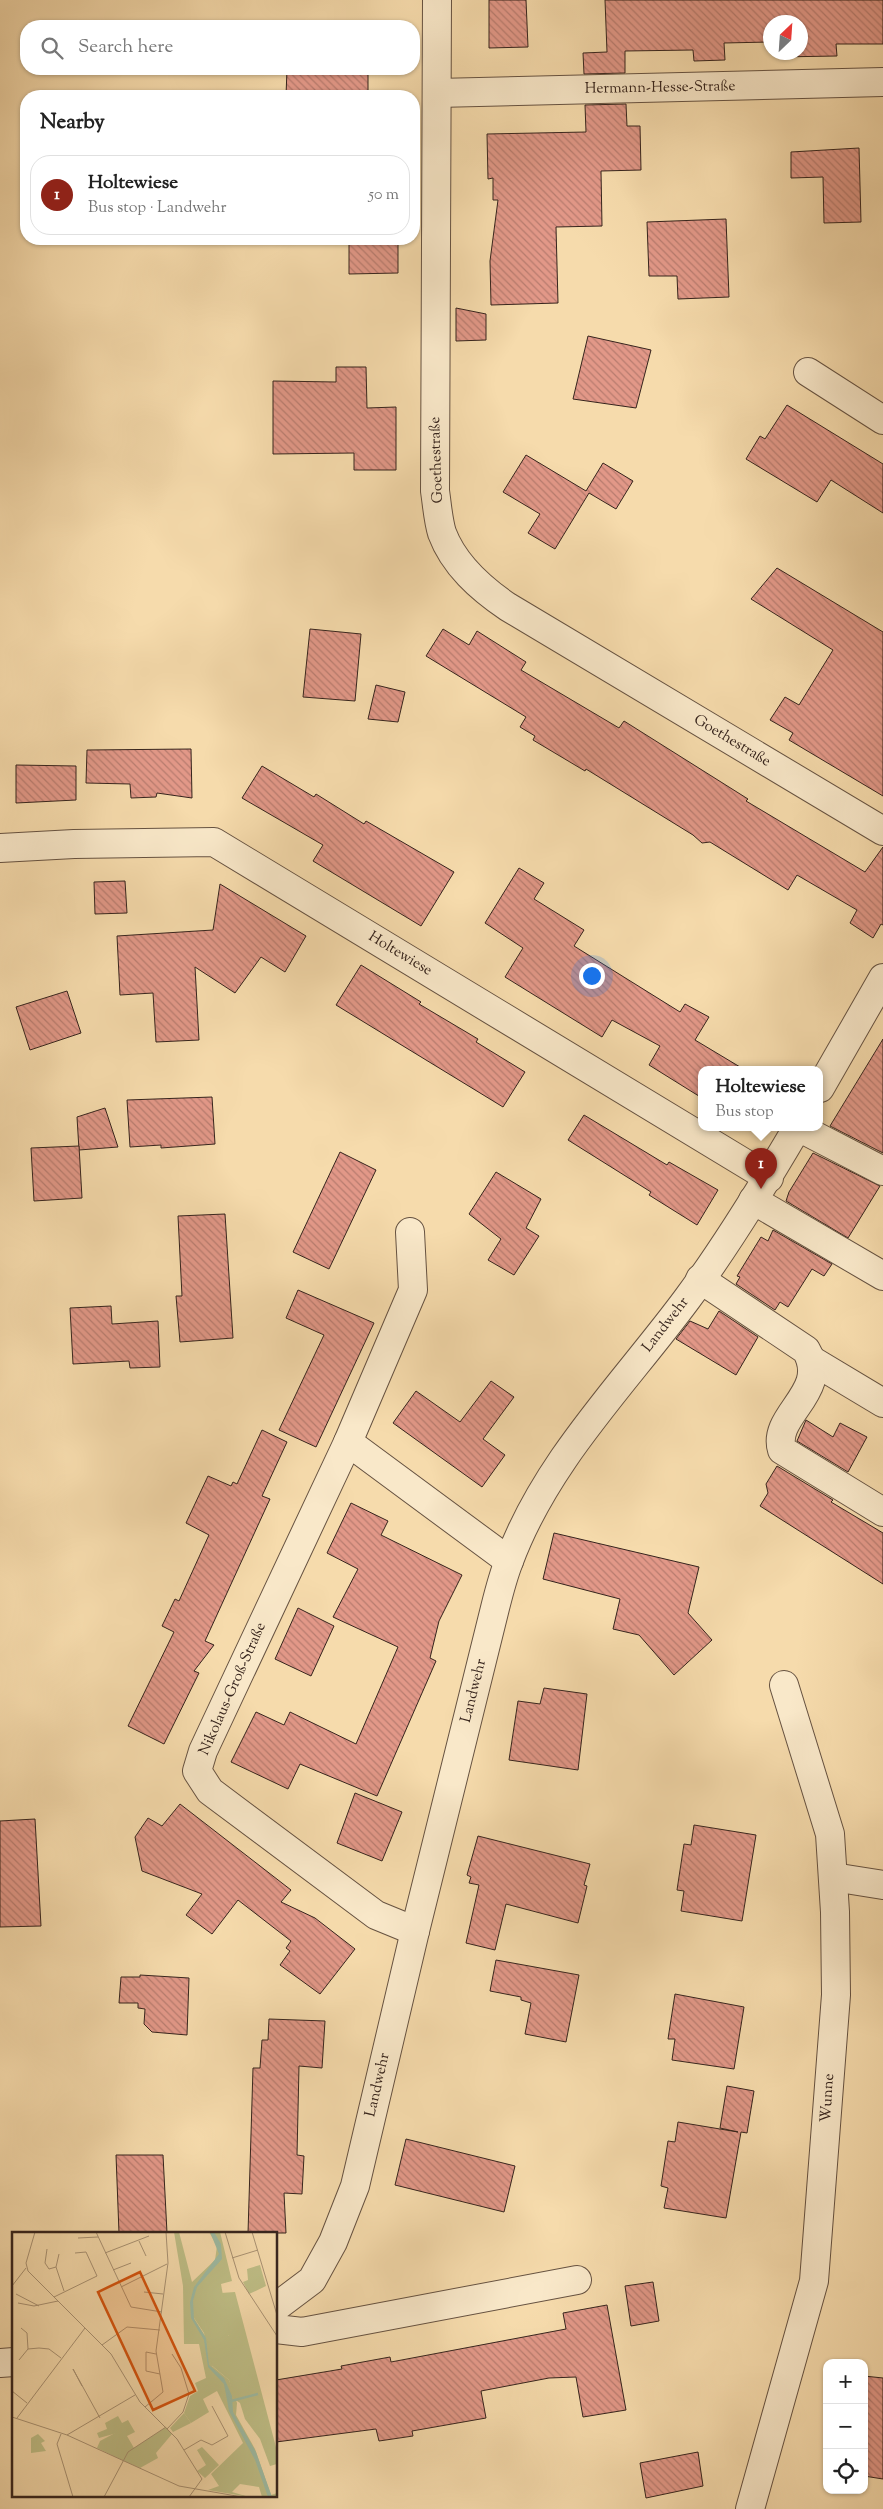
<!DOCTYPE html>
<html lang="en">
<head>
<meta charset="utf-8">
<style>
	body { margin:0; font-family:"Sorts Mill Goudy",serif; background:#f2f2f2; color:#222 }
	.controls { position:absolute; right:15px; bottom:15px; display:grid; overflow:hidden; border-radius:10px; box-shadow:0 1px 4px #0004 }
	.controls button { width:45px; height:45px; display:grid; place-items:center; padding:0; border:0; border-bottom:1px solid #e0e0e0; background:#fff; color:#222; font:25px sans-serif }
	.compass { position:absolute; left:763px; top:15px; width:45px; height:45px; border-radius:50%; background:#fff; box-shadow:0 1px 4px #0004; rotate:25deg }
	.you { position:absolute; left:591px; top:975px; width:18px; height:18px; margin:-12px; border:4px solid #fff; border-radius:50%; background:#1a73e8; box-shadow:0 0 0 8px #1a73e833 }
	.badge { display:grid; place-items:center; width:32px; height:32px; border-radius:50%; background:#8f2418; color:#fff; font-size:16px; font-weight:700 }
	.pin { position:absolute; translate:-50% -41px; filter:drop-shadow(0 1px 2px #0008) }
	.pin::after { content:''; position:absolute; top:26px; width:18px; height:15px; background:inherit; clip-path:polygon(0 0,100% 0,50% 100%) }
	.popup { position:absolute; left:698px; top:1066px; width:125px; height:65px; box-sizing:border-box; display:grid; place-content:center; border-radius:10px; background:#fff; filter:drop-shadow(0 1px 4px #0005); font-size:16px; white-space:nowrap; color:#767676 }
	.popup b { font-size:19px; color:#222 }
	.popup::after { content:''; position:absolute; left:50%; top:100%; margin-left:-10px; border:10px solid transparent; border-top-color:#fff }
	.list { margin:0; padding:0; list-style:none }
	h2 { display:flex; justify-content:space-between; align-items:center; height:65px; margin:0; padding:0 20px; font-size:21px }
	h2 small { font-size:16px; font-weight:400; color:#767676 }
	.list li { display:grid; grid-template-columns:32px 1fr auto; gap:15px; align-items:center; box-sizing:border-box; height:80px; margin:0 10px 10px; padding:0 10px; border:1px solid #e0e0e0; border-radius:20px }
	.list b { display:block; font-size:19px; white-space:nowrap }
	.list p { margin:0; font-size:16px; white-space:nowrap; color:#767676 }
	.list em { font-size:16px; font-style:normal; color:#767676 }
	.icon { flex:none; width:28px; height:28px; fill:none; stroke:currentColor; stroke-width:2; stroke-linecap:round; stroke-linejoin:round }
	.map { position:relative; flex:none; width:883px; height:2509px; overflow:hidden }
	.search { position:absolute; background:#fff; box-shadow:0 1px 4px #0004; left:20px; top:20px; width:400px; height:55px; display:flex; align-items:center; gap:12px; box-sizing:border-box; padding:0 18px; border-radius:20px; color:#767676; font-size:19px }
	.panel { position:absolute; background:#fff; box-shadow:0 1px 4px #0004; left:20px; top:90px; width:400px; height:155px; border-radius:20px }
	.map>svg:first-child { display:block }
	.building { fill:url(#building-back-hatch); stroke:#36241d }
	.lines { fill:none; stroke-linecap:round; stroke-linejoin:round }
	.minor-casing { stroke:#665241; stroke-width:30 }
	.minor { stroke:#f9e8c9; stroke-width:28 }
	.labels { text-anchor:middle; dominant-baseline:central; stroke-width:4.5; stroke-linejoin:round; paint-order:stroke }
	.street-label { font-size:15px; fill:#36241d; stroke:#f9e8c9 }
	.inset-river { fill:none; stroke:#9ebca4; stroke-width:2.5 }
	.inset-road { fill:none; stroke:#a99273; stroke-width:1 }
	.view { fill:#d6540e; fill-opacity:0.15; stroke:#d6540e; stroke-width:2.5 }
	.inset-edge { fill:none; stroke:#36241d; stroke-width:2.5 }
</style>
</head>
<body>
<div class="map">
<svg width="883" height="2509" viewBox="0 0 883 2509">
	<defs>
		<pattern id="building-back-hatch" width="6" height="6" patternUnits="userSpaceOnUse" patternTransform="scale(1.25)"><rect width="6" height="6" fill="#e29888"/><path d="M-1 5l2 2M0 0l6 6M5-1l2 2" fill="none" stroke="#b87c6f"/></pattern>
	</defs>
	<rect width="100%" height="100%" fill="#f6dbac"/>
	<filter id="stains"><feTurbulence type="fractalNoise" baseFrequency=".004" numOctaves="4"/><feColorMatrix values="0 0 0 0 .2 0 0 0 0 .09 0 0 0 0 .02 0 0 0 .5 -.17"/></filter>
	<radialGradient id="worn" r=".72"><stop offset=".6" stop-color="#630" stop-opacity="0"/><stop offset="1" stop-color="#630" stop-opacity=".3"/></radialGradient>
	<!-- building -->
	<g class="building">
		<polygon points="489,0 526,0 528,47 489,48"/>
		<polygon points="605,0 883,0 883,44 836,44 837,56 777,57 777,52 800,52 800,22 770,22 770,42 724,43 725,60 694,61 693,50 625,51 625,73 584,74 583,53 607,52"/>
		<polygon points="287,69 368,69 368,96 286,96"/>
		<polygon points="626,104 627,126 640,126 641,170 601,171 602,226 556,227 558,303 491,305 490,261 498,200 493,200 493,178 488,179 487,134 586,132 585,105"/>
		<polygon points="859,148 861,222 824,223 823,177 791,178 791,152"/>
		<polygon points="726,219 729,297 678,299 677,276 649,276 647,222"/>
		<polygon points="349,239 398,239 398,273 349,274"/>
		<polygon points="456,308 486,314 486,340 456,341"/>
		<polygon points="588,336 651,350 636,408 573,399"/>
		<polygon points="336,367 366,367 367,408 396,407 396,470 354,470 354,453 273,454 273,381 336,382"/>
		<polygon points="787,405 883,464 883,513 831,480 817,502 746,459 760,436 765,439"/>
		<polygon points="526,455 586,491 603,463 633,481 616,509 589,493 555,549 528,533 540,514 503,492"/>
		<polygon points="777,568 883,632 883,796 789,740 793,733 770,720 785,697 799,705 833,650 751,599"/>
		<polygon points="310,629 361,634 355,701 303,697"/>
		<polygon points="443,629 469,645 477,631 526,662 521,670 619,728 624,721 748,799 746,801 865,872 883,847 883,925 881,924 873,938 850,923 857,910 797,875 788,890 710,842 702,843 693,835 586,769 585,771 533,740 535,736 520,727 526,717 426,656"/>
		<polygon points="376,685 405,692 398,722 368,719"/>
		<polygon points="191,749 192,798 157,793 156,797 131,798 130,784 86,783 87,750"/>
		<polygon points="16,765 76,766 76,800 16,803"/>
		<polygon points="262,766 314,797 316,794 364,824 366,821 454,872 421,926 313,861 323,845 242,798"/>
		<polygon points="519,868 544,883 534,899 584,930 574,946 680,1012 685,1004 709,1017 695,1040 745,1070 702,1070 702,1098 649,1065 660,1046 612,1020 602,1037 505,977 523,948 485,923"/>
		<polygon points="125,881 127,913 95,914 94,882"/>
		<polygon points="220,884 306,936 285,972 261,957 235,993 195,967 199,1040 156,1042 153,993 120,995 117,936 213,930"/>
		<polygon points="361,965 421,1002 419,1004 478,1039 476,1042 525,1072 503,1107 336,1005"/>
		<polygon points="67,991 81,1033 30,1050 16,1007"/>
		<polygon points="883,1039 883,1153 830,1126"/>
		<polygon points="212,1097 215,1144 161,1148 161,1145 130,1147 127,1100"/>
		<polygon points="105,1108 118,1147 79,1150 77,1117"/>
		<polygon points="584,1115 667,1165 669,1162 718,1190 697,1225 649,1195 651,1192 568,1140"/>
		<polygon points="79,1146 82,1198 34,1201 31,1148"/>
		<polygon points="340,1152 376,1170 329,1269 293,1252"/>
		<polygon points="813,1153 880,1186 848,1238 786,1201 789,1192"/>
		<polygon points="496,1172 541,1199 526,1228 539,1236 514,1275 488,1260 501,1239 469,1214"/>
		<polygon points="225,1214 233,1338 180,1342 176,1296 182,1296 178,1216"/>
		<polygon points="773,1230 832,1264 824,1276 812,1269 788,1307 780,1302 775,1310 736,1284 740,1277 737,1276 761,1237 768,1241"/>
		<polygon points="298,1290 374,1323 316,1447 279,1430 324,1335 286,1318"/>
		<polygon points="111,1306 112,1324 158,1321 160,1367 130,1368 129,1361 73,1364 70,1308"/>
		<polygon points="719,1311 758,1337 736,1375 676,1339 690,1321 708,1329"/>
		<polygon points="491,1381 514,1397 483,1439 505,1455 482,1487 393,1423 416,1391 460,1422"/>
		<polygon points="806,1420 833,1437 840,1423 867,1437 848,1472 797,1441"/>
		<polygon points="262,1430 287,1442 262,1496 270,1499 205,1641 214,1645 194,1671 199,1673 164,1744 128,1726 174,1632 162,1626 175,1599 179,1601 209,1535 186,1523 208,1476 231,1486 233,1482 237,1484"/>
		<polygon points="777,1466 833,1500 831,1502 883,1533 883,1584 760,1506 768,1493 766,1484"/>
		<polygon points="351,1503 388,1521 381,1535 462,1575 439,1621 430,1658 436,1661 377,1796 300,1764 288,1789 231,1762 256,1712 284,1725 290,1712 356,1744 398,1647 333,1617 358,1569 327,1553"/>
		<polygon points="554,1533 699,1567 688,1613 712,1640 674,1675 639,1635 613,1629 620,1599 543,1579"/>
		<polygon points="298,1608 334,1626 311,1676 275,1659"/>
		<polygon points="544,1688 587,1694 578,1770 509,1760 518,1701 540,1704"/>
		<polygon points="355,1793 402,1812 382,1861 337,1843"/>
		<polygon points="180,1804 291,1890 281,1902 315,1918 355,1949 320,1994 280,1965 290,1951 286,1948 291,1941 238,1900 212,1934 186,1915 202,1894 142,1871 135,1837 148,1818 162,1826"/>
		<polygon points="35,1819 41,1926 0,1927 0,1821"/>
		<polygon points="694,1825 756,1835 742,1921 681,1911 684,1891 677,1890 684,1844 691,1845"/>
		<polygon points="478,1836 590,1864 584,1885 587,1886 578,1923 506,1904 495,1950 466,1943 479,1885 469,1883 471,1877 467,1875"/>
		<polygon points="496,1960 579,1975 566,2042 525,2034 531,2003 521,2000 521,1997 490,1991"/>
		<polygon points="140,1975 189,1978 187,2035 152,2032 144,2024 145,2009 138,2008 138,2003 119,2003 121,1977 140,1977"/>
		<polygon points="675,1994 744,2007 734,2069 672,2060 675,2039 668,2039"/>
		<polygon points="269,2019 325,2021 322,2068 299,2066 297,2155 304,2156 302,2194 284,2193 286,2233 248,2233 253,2068 260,2068 262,2040 268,2040"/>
		<polygon points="727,2086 754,2091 747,2133 741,2132 726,2218 664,2208 668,2188 661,2186 668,2141 675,2142 678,2122 738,2132 720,2128"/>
		<polygon points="406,2139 515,2166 504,2212 395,2185"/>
		<polygon points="116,2155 163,2155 167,2233 119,2233"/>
		<polygon points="653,2282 659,2321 631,2326 625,2286"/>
		<polygon points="607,2305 626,2410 583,2417 576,2377 549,2378 481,2391 486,2418 412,2431 413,2436 379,2441 376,2429 276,2442 276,2380 342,2369 341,2366 390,2357 391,2362 566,2329 563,2313"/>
		<polygon points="864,2376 883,2378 883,2479 864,2476"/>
		<polygon points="698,2452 703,2486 646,2498 640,2463"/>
	</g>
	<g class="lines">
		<!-- minor casing -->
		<g class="minor-casing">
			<g id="minor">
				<path d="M437,0L435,491C437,504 438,520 442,533C454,565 480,588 508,607L883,831"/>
				<polyline points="437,93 883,82"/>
				<polyline points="808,372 883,420"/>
				<polyline points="0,848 74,844 214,842 769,1178"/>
				<polyline points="820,1088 883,978"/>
				<polyline points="800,1128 883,1171"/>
				<polyline points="753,1200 883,1276"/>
				<path d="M700,1279L806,1350C831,1392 771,1415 782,1450L883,1512"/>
				<polyline points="813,1361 883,1403"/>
				<polyline points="348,1442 413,1290 410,1232"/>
				<polyline points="833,1877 883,1885"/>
				<polyline points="415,1931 376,1915 210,1791 197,1771 203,1751 348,1442 509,1561"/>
				<path d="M276,2307L312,2280L333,2242L355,2186L415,1931L495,1608C499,1592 503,1576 509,1561C546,1461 624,1384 687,1299C727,1245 763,1186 797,1128"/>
				<polyline points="276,2329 302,2332 577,2280"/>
				<polyline points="0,2363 14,2362"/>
				<polyline points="750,2509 814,2281 836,1995 835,1912 830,1834 784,1685"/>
			</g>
		</g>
		<!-- minor -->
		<use href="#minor" class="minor"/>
	</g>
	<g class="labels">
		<!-- street labels -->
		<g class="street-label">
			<text transform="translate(660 88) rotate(-1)">Hermann-Hesse-Straße</text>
			<text transform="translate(437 460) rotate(-92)">Goethestraße</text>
			<text transform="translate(732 741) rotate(31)">Goethestraße</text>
			<text transform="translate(400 954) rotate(31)">Holtewiese</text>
			<text transform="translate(666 1325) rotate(-52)">Landwehr</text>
			<text transform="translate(233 1689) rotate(-66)">Nikolaus-Groß-Straße</text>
			<text transform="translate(474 1691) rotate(-76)">Landwehr</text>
			<text transform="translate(378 2085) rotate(-77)">Landwehr</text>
			<text transform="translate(828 2098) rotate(-86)">Wunne</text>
		</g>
	</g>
	<!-- overview -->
	<g transform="translate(12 2232)">
		<rect width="265" height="265" fill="#f6dbac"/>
		<path d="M248,33L254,54L237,62L231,50L236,48L235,37ZM223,60L265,219V232L258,234L248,207L233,187L228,171L222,167L217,148L198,132L192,101L182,86V79H191L217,104L209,61ZM106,184L110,191L116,188L123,200L115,204L122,216L154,195L160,202L144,221L146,226L128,236L112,229L105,201L87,206L85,201L95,197L93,191ZM26,202L33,209L29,211L34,219L19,221V206Z" fill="#bfbf87"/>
		<path d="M162,0H167L180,50L203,28L205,14L197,0H208L220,49L209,52L218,103L200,108L191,79H182V86L195,107L200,134L217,148L225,171L224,183L243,217L259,263L265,261V265H250L247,255L228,252L220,260L237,265L196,258L207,254L199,242L231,211L205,159L191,167L197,180L179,191L172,181L178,164L186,159L183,151L194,146L187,112H172L171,54ZM105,200L119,219L112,229L85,216L88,209ZM190,215L207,233L193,246L185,239L194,233L185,218Z" fill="#bfbf87"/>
		<path d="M172,181L179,191L161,200L158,196Z" fill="#bfbf87"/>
		<path d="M198,0H202L209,12L210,27L185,55L181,69L182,87L194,106L197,133L212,146L220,164L221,180L244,220L260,265H256L243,228L217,179L212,152L196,135L192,108L179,86L178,70L182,55L207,22Z" fill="#9ebca4"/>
		<path class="inset-river" d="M219,169L246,162"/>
		<path class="inset-road" d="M23,0L14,31L16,39L99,122L128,170L165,207L190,247L177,265M84,0L119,75L150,80M213,0L227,46L265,104M240,0L265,83M66,6L86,5M127,9L134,24M35,17L33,31L37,37L44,35M93,21L137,4M47,22L44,35L52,59M220,26L246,18M101,38L119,31M0,54L14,36M109,55L155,32M132,60L151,62M4,62L27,74M42,65L85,44L74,20L63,21M6,71L22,74L46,69M9,96L15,101L16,117M90,113L115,95L148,98M144,122L134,120V139L148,142M7,128L16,117L27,116L37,117L49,126M70,154L61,137L88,186M0,159L15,171M133,175L151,160L144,119L156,31L154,0M0,185L55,203L167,254L230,265M5,186L73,96M155,197L171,180L177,162L169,136L160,122M49,202L45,212L61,265M55,203L123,163M172,218L189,208L200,213L216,204L200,174M92,265L116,220L154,195"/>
		<path class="view" d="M128,40L183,159L141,178L86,60Z"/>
		<rect width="265" height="265" class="inset-edge"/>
	</g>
	<rect width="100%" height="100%" filter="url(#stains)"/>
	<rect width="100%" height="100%" fill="url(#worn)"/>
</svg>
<div class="controls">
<button>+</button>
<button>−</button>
<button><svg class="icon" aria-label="locate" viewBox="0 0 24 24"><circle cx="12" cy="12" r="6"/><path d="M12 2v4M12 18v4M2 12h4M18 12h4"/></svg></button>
</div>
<svg class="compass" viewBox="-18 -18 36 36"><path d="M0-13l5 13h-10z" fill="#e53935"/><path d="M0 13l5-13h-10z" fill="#767676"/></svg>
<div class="you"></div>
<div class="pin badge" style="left:761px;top:1189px">1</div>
<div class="popup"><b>Holtewiese</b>Bus stop</div>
<div class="search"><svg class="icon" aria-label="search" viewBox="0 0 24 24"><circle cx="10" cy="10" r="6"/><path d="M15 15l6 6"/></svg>Search here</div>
<section class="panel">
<h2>Nearby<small></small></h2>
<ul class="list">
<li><span class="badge">1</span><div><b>Holtewiese</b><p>Bus stop · Landwehr</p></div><em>50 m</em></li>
</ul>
</section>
</div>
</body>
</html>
